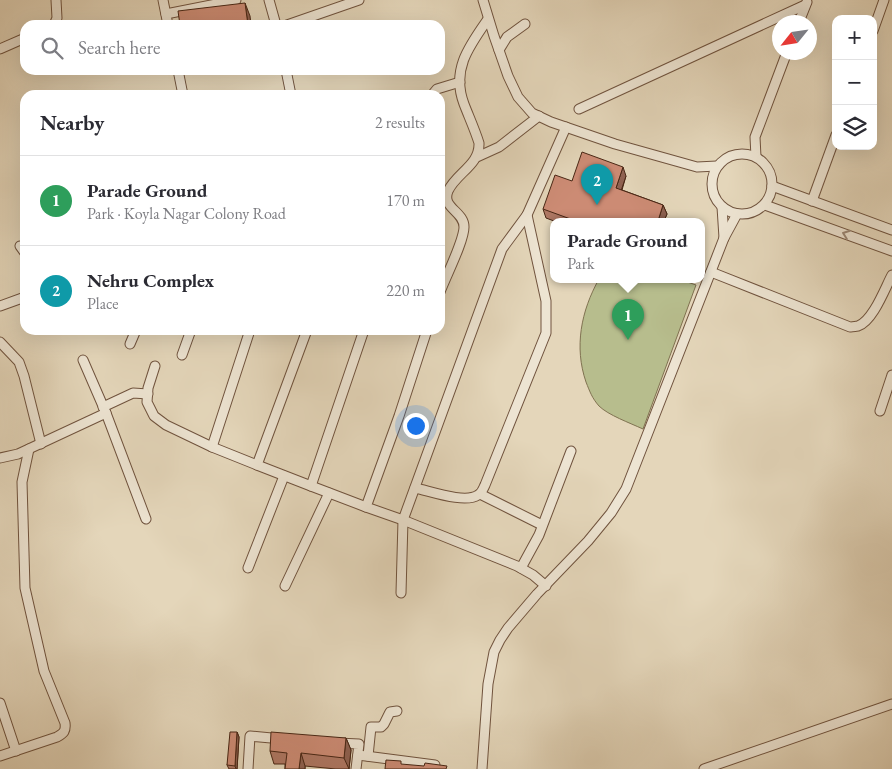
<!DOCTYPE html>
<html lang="en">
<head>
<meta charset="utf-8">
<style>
	body { margin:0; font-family:"EB Garamond",serif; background:#f7f7f7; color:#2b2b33 }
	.controls { position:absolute; right:15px; top:15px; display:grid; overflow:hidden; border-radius:10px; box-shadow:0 5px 20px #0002 }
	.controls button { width:45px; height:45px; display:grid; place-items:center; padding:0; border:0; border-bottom:1px solid #e1e1e2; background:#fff; color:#2b2b33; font:25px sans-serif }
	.compass { position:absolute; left:772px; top:15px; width:45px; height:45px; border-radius:50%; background:#fff; box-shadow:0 5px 20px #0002; rotate:240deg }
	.you { position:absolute; left:415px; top:425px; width:18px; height:18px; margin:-12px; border:4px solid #fff; border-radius:50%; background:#1a73e8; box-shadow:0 0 0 8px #1a73e833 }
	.badge { display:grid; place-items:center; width:32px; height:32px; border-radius:50%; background:#ea580c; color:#fff; font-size:16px; font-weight:700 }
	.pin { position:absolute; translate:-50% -41px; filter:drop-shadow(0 1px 2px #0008) }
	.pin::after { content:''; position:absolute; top:26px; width:18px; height:15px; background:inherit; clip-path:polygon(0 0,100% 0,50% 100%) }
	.popup { position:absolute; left:550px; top:218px; width:155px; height:65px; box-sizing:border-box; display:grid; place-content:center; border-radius:10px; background:#fff; filter:drop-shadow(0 1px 4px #0005); font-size:16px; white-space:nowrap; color:#7c7c81 }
	.popup b { font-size:19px; color:#2b2b33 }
	.popup::after { content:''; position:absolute; left:50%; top:100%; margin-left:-10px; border:10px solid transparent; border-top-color:#fff }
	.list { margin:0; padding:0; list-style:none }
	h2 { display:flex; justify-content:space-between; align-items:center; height:65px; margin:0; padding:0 20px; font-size:21px }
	h2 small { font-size:16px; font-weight:400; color:#7c7c81 }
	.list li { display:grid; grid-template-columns:32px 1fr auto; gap:15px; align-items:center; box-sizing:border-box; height:90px; padding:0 20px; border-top:1px solid #e1e1e2 }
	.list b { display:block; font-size:19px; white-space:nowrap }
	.list p { margin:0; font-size:16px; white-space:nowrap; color:#7c7c81 }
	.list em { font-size:16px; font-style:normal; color:#7c7c81 }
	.icon { flex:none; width:28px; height:28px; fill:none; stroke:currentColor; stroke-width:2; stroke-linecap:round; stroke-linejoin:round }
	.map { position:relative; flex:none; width:892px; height:769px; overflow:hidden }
	.search { position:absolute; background:#fff; box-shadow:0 5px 20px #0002; left:20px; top:20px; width:425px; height:55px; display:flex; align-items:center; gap:12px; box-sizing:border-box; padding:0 18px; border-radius:15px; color:#7c7c81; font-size:19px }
	.panel { position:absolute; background:#fff; box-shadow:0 5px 20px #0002; left:20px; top:90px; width:425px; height:245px; border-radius:15px }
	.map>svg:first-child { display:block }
	.green { fill:#b7bd8d; stroke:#807251 }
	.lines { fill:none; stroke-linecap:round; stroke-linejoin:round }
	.minor-casing { stroke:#70533e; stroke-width:11 }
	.minor { stroke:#ede4d2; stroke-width:9 }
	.wall { fill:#af7864; stroke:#492715 }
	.shaded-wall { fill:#8f6151; stroke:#492715 }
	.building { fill:#cc8b74; stroke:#492715 }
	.oneway { stroke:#9b8674 }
</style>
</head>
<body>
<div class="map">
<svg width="892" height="769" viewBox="0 0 892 769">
	<rect width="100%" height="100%" fill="#e4d6ba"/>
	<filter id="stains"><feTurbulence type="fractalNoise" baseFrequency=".004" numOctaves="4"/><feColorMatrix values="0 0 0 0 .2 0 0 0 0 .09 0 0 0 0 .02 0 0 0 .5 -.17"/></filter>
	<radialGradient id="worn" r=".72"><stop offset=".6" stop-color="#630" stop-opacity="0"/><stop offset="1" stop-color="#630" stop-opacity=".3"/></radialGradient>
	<!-- green -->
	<path class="green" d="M599,279H679L696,285L643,429C630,423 608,415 599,406C592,398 590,392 586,382C574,347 581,311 599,279Z"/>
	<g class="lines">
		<!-- minor casing -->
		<g class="minor-casing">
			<g id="minor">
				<polyline points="163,0 168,25"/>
				<polyline points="269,0 276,25"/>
				<polyline points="483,0 494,36 508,76 518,97 532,113 551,122 615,144 697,167 717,166"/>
				<polyline points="166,14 236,0"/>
				<polyline points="799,22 807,2"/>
				<polyline points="54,25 57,18 56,0"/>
				<polyline points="287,25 359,0"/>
				<polyline points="873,31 884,0"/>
				<polyline points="0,49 25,38"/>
				<polyline points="499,50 507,37 525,24"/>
				<polyline points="178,70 183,95"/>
				<polyline points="286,70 291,95"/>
				<polyline points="432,95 437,89 460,82"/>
				<polyline points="579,109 805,5"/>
				<circle cx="742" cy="184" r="30"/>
				<polyline points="477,157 499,147 539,116"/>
				<polyline points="756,157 755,137 787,52"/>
				<polyline points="772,186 892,230"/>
				<polyline points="812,201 836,135"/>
				<polyline points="765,205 892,251"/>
				<polyline points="722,207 724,238"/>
				<polyline points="20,246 25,253"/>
				<path d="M711,272L850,327C851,327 858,326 858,326C873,321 885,288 892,275"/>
				<path d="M440,292C446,276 464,241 464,227C464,211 441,208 448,191C456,173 480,165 479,143C475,130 469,117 464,104C451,70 469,46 488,19"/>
				<polyline points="0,306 25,297"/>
				<polyline points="307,330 257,465 311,486 364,330"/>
				<polyline points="427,330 399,416 366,507 403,520 517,566 533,575 546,586"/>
				<polyline points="0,342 19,362 24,376 41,444"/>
				<polyline points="130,344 136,330"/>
				<polyline points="182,355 191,330"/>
				<polyline points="83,360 106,413 146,519"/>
				<polyline points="155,366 148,388 147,402 154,416 166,425 212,447 257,465"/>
				<polyline points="103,407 133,393 148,394"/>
				<polyline points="880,411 892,375"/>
				<polyline points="212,447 250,330"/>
				<polyline points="0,458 18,454 106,413"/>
				<polyline points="311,486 366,507"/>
				<path d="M415,488C430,491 465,504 478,495C482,493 483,489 485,485L546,333V301L527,215"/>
				<polyline points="480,494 542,525"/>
				<polyline points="248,568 284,476"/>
				<polyline points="521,568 539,535 571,451"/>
				<polyline points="285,586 329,493"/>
				<polyline points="401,593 403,520 502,249 527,215 566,127"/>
				<polyline points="0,703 16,751"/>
				<polyline points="338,743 359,744 356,769"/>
				<polyline points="358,755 435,765"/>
				<path d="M0,756L57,737C64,733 66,731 65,723L44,671L25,588L22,482L29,449"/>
				<polyline points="368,756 371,727 381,727 384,724 390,712 397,711"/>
				<polyline points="248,769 250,736 282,739"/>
				<polyline points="482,769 488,684 494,652 500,640 508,628 537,594 588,541 611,513 626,489 724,238 737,214"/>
				<polyline points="704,769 892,704"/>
			</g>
		</g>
		<!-- minor -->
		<use href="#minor" class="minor"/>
	</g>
	<!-- wall -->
	<g class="wall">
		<polygon points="626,176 622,190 663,205 667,214 664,221 554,221 546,218 543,209 572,181"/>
		<polygon points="237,732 239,737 237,769 229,769 227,765"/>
		<polygon points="346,738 351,750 349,769 336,769 305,766 305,769 285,769 285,764 274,764 270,751"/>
	</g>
	<!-- shaded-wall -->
	<g class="shaded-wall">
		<polygon points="245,3 250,16 251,25 248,25"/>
		<polygon points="623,167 626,176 619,197 616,188"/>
		<polygon points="663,205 667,214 664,221 658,221"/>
		<polygon points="237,732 239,737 237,769 236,769 235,766"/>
		<polygon points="346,738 351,750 349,769 344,758"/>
		<polygon points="301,753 305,766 305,769 299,769"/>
	</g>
	<!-- building -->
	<g class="building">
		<polygon points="245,3 248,25 180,25 178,11"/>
		<polygon points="582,152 623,167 616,188 663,205 658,221 576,221 543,209 555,175 572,181"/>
		<polygon points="230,732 237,732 235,766 227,765"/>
		<polygon points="271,732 346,738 344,758 301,753 299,769 285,769 287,753 270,751"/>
		<polygon points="386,760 401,761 401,764 424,766 425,763 447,766 446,769 385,769"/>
	</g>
	<!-- one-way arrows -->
	<defs><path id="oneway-chevron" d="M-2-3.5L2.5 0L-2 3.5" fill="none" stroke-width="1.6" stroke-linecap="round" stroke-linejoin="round" transform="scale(1.25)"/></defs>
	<use class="oneway" href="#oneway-chevron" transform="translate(846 234) rotate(-160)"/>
	<rect width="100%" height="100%" filter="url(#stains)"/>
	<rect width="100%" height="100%" fill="url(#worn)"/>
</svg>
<div class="controls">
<button>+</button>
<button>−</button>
<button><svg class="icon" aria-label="layers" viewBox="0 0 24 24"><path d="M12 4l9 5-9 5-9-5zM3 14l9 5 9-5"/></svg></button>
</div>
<svg class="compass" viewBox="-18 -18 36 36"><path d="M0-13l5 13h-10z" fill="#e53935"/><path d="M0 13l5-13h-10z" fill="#7c7c81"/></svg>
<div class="you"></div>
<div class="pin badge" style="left:628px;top:340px;background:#2e9e5b">1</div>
<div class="popup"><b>Parade Ground</b>Park</div>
<div class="pin badge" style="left:597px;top:205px;background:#0f9aa8">2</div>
<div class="search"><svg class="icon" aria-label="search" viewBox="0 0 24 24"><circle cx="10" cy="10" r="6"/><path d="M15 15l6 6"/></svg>Search here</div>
<section class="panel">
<h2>Nearby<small>2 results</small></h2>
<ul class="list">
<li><span class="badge" style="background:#2e9e5b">1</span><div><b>Parade Ground</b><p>Park · Koyla Nagar Colony Road</p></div><em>170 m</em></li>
<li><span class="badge" style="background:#0f9aa8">2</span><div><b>Nehru Complex</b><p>Place</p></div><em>220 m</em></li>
</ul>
</section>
</div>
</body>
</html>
